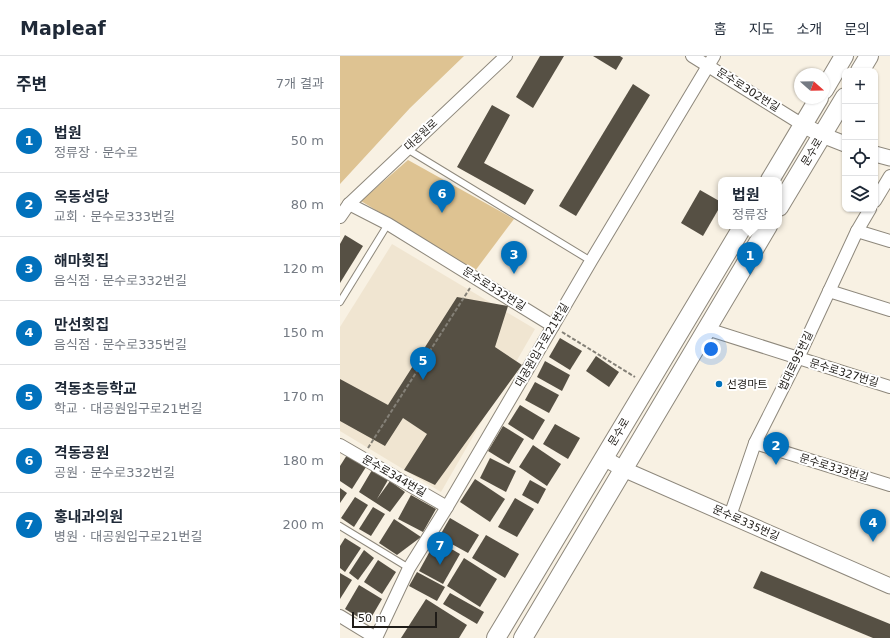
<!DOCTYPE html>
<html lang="ko">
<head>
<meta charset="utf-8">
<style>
	body { margin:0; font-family:"DejaVu Sans","Noto Sans KR",sans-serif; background:#f6f6f7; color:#1f2937 }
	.controls { position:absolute; right:12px; top:12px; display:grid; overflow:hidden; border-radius:8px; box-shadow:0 1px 3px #0004 }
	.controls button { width:36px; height:36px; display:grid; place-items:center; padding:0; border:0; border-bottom:1px solid #e0e1e3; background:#fff; color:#1f2937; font:20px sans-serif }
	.compass { position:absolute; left:454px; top:12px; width:36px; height:36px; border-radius:50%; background:#fff; box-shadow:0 1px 3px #0004; rotate:110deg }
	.scale { position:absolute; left:12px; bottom:10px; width:85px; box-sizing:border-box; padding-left:4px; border:2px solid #1f1c18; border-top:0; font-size:11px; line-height:14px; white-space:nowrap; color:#1f1c18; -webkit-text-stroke:3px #fff; paint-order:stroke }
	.you { position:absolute; left:371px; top:293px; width:14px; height:14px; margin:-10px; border:3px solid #fff; border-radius:50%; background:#1a73e8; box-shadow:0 0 0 6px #1a73e833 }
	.badge { display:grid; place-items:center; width:26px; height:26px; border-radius:50%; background:#0171bc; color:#fff; font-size:13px; font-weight:700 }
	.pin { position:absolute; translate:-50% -33px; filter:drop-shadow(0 1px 2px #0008) }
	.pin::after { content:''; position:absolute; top:21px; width:14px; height:12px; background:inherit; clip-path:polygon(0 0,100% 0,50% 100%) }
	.popup { position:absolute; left:378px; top:121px; width:64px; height:52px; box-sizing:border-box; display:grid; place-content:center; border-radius:8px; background:#fff; filter:drop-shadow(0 1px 3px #0005); font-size:13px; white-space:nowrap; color:#747a83 }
	.popup b { font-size:15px; color:#1f2937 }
	.popup::after { content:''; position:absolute; left:50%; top:100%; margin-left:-8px; border:8px solid transparent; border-top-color:#fff }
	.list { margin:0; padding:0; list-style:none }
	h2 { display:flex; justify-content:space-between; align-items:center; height:52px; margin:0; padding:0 16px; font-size:17px }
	h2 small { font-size:13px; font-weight:400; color:#747a83 }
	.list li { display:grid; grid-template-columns:26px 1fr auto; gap:12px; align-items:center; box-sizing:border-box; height:64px; padding:0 16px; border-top:1px solid #e0e1e3 }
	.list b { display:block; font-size:15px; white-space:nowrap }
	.list p { margin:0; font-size:13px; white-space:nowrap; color:#747a83 }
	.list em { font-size:13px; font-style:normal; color:#747a83 }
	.icon { flex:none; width:22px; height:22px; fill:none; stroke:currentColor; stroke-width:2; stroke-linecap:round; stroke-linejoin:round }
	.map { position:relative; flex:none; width:550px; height:582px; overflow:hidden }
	header { display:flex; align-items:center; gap:24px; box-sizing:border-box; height:56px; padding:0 20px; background:#fff; border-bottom:1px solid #e0e1e3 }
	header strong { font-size:19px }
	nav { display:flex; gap:22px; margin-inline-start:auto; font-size:14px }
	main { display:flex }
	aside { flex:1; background:#fff }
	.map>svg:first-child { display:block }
	.built { fill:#f0e5d1 }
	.green { fill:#dec392 }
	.building { fill:#565044 }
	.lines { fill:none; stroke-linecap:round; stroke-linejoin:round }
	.service-casing { stroke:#8e887c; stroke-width:8 }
	.minor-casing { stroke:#8e887c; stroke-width:14 }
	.tertiary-casing { stroke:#8e887c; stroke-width:17 }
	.secondary-casing { stroke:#8e887c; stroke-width:20 }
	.path { stroke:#848077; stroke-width:2; stroke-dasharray:4 2; stroke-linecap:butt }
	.service { stroke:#fff; stroke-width:6 }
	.minor { stroke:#fff; stroke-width:12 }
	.tertiary { stroke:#fff; stroke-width:15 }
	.secondary { stroke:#fff; stroke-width:18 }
	.poi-dot { fill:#0171bc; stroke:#fff; stroke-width:1.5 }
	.labels { text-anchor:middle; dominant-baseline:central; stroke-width:4; stroke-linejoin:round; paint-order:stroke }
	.street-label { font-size:11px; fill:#1f1c18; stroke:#fff }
	.poi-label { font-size:11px; fill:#1f1c18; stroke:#fff; text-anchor:start }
</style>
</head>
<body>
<header>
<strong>Mapleaf</strong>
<nav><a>홈</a><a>지도</a><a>소개</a><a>문의</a></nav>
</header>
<main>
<aside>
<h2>주변<small>7개 결과</small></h2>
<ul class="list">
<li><span class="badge">1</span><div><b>법원</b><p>정류장 · 문수로</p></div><em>50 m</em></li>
<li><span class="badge">2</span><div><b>옥동성당</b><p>교회 · 문수로333번길</p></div><em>80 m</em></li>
<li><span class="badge">3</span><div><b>해마횟집</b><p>음식점 · 문수로332번길</p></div><em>120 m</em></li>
<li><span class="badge">4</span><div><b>만선횟집</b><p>음식점 · 문수로335번길</p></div><em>150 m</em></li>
<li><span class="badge">5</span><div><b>격동초등학교</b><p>학교 · 대공원입구로21번길</p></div><em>170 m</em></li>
<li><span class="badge">6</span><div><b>격동공원</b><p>공원 · 문수로332번길</p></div><em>180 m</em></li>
<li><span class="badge">7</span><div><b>홍내과의원</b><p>병원 · 대공원입구로21번길</p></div><em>200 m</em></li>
</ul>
</aside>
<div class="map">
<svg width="550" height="582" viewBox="0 0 550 582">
	<rect width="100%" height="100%" fill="#f8f1e3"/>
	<!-- built -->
	<polygon class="built" points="52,188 195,273 101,436 0,375 0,271"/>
	<!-- green -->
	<g class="green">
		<polygon points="0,0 124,0 70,52 0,128"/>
		<polygon points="68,104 174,163 135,215 21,145"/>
	</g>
	<!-- building -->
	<g class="building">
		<polygon points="200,0 224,0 193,52 176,41"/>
		<polygon points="253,0 280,0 283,2 276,14"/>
		<polygon points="293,28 310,39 236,160 219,150"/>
		<polygon points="152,49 170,59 144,107 194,134 185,149 117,111"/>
		<polygon points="360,134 381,146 381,149 363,180 341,167"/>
		<polygon points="5,179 23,190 0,227 0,188"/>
		<polygon points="117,241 168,250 155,291 182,309 95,429 64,414 87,378 63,362 45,390 0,365 0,323 48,349"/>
		<polygon points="220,282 242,295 230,314 209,301"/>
		<polygon points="256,300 279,316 269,331 246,315"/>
		<polygon points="205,305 230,319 222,335 197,321"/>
		<polygon points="195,326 219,339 209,357 185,344"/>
		<polygon points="180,349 205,364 193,384 168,368"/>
		<polygon points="215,368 240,382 228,403 203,388"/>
		<polygon points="163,370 184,383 169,408 148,395"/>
		<polygon points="193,389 221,408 207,430 179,411"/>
		<polygon points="7,399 26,411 12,433 0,425 0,410"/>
		<polygon points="150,402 176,415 166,436 140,422"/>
		<polygon points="32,414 48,424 37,443 50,425 65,436 50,456 19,436"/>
		<polygon points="135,423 165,443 150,466 120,446"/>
		<polygon points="190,424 206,433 198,448 182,439"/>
		<polygon points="0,432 7,437 0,447"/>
		<polygon points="71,439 96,453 83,476 58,463"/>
		<polygon points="15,441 28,449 14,471 1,462"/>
		<polygon points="175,442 194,453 177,481 158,471"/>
		<polygon points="33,451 45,458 31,480 19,473"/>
		<polygon points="110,462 139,479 128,497 99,481"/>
		<polygon points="54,463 81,481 57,499 39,487"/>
		<polygon points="146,479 179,498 165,522 132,502"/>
		<polygon points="5,482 21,492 5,516 0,512 0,490"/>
		<polygon points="96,484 120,498 103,528 79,515"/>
		<polygon points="24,494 34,502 18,524 9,517"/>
		<polygon points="124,502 157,523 140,551 107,530"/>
		<polygon points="38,504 56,516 42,538 24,526"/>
		<polygon points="421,515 550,568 550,582 533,582 413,532"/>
		<polygon points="77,516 105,531 97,545 69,530"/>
		<polygon points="0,517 12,524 0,543"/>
		<polygon points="19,529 42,543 28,567 5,553"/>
		<polygon points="110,537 144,556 137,568 103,548"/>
		<polygon points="86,543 127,569 119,582 61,582"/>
	</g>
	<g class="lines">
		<!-- service casing -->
		<g class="service-casing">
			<g id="service">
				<polyline points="67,93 251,205"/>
				<polyline points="0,246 48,168"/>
				<polyline points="0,470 69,512"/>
			</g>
		</g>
		<!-- minor casing -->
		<g class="minor-casing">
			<g id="minor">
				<polyline points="352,0 463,69"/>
				<polyline points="535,145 550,120"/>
				<polyline points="9,148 48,168 213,270"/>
				<polyline points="0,161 9,148 166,0"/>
				<polyline points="517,175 550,185"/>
				<polyline points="489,235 550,254"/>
				<polyline points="367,273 550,331"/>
				<polyline points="415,387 550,429"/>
				<polyline points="0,389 107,451"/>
				<polyline points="390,460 415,387 458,302 517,175 530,153"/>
				<polyline points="0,560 36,582"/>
				<polyline points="36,582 69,512 107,451 251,205 374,0"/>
			</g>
		</g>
		<!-- tertiary casing -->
		<g class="tertiary-casing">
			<g id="tertiary">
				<polyline points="463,69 482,79 505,88"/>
				<polyline points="535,98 550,102"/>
				<polyline points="264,402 283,413 550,530"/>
			</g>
		</g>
		<!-- secondary casing -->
		<g class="secondary-casing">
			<g id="secondary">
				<polyline points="520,15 529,0"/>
				<polyline points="484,34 504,0"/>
				<polyline points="430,124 479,42"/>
				<polyline points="439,151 505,41"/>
				<polyline points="156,582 403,170"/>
				<polyline points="183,582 428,170"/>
			</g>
		</g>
		<!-- path -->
		<g class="path">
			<polyline points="222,276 295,321"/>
			<polyline points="28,392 130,232"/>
		</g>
		<!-- service -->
		<use href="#service" class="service"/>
		<!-- minor -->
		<use href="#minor" class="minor"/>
		<!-- tertiary -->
		<use href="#tertiary" class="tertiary"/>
		<!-- secondary -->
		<use href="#secondary" class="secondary"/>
	</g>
	<!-- markers -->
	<circle class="poi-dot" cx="379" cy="328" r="4"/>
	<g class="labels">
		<!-- street labels -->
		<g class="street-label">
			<text transform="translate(408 34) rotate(32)">문수로302번길</text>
			<text transform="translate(81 79) rotate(-43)">대공원로</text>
			<text transform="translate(472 96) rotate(-59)">문수로</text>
			<text transform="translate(154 233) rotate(32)">문수로332번길</text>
			<text transform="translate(202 289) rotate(-60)">대공원입구로21번길</text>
			<text transform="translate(456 305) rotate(-64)">법대로95번길</text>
			<text transform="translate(504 317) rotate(17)">문수로327번길</text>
			<text transform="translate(279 376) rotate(-59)">문수로</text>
			<text transform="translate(494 412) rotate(17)">문수로333번길</text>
			<text transform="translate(54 420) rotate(30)">문수로344번길</text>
			<text transform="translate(406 467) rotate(24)">문수로335번길</text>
		</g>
		<!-- poi labels -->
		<g class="poi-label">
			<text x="387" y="328">선경마트</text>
		</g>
	</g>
</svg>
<div class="controls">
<button>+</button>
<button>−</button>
<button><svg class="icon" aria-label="locate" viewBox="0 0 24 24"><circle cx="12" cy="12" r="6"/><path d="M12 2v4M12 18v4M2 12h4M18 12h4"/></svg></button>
<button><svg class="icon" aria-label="layers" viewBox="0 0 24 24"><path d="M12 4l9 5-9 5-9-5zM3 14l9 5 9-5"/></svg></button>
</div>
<svg class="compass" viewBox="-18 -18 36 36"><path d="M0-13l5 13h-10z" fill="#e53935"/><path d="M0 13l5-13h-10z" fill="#747a83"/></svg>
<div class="scale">50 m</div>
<div class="you"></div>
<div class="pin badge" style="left:410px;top:219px">1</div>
<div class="popup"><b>법원</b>정류장</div>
<div class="pin badge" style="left:436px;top:409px">2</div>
<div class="pin badge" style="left:174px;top:218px">3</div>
<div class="pin badge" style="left:533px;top:486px">4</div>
<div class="pin badge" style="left:83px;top:324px">5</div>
<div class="pin badge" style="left:102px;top:157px">6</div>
<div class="pin badge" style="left:100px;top:509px">7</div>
</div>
</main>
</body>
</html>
